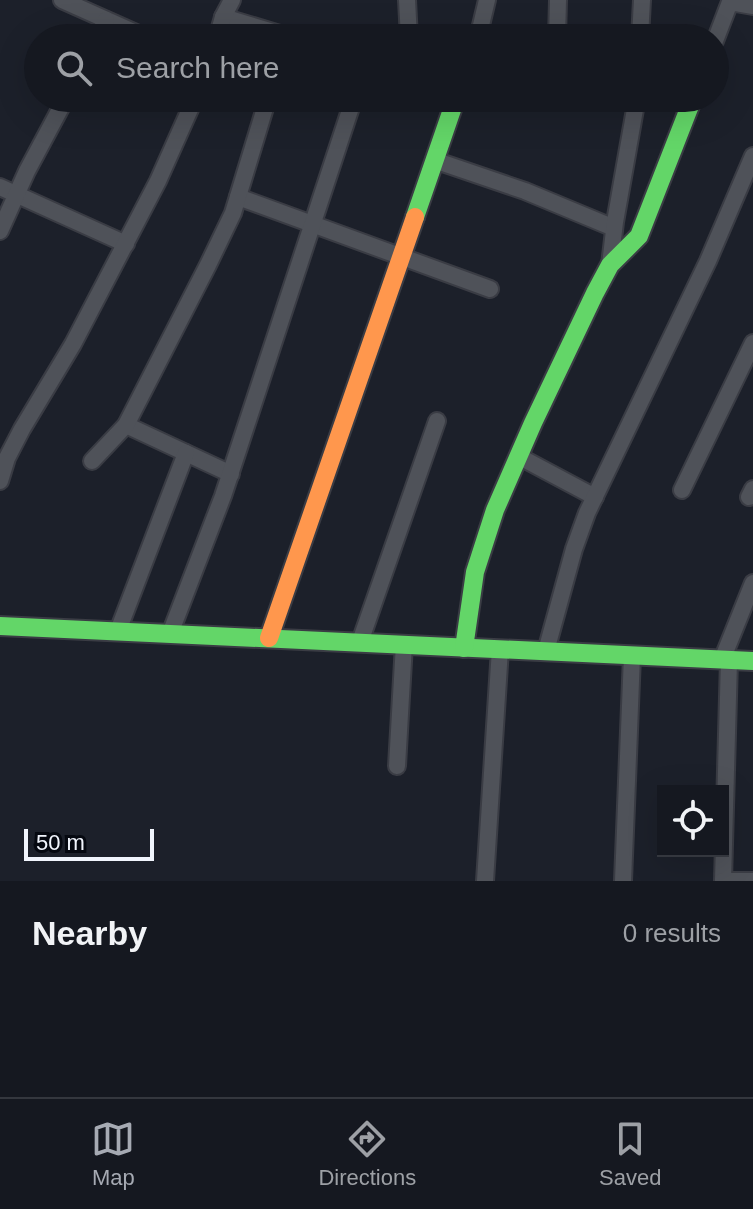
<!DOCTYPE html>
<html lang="en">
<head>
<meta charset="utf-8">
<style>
	body { margin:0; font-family:Helvetica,sans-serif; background:#22252d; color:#f1f3f6 }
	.controls { position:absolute; right:24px; bottom:24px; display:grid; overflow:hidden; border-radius:0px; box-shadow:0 8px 32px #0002 }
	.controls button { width:72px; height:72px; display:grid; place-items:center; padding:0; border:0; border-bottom:2px solid #34373e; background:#151820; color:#f1f3f6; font:40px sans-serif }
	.scale { position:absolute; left:24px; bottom:20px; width:130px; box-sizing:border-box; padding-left:8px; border:4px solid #f1f5fd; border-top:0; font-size:22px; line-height:28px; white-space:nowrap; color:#f1f5fd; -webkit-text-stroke:6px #050810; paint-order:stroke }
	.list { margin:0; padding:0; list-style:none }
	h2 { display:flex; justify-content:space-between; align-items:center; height:104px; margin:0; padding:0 32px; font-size:34px }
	h2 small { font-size:26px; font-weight:400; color:#9da0a5 }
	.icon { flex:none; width:44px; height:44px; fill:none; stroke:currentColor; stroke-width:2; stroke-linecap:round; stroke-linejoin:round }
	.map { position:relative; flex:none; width:753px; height:881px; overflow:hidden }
	.search { position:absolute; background:#151820; box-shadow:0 8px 32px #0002; left:24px; right:24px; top:24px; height:88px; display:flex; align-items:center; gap:20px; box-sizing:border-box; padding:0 28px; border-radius:44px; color:#9da0a5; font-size:30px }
	.sheet { height:216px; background:#151820 }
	nav { display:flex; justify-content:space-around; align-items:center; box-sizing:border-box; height:112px; border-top:2px solid #34373e; background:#151820; font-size:22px; color:#9da0a5 }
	nav a { display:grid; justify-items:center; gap:4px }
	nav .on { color:#a6aab3 }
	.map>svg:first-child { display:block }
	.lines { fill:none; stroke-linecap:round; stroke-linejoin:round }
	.street-casing { stroke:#3a3c44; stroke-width:20 }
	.fast-casing { stroke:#3a3c44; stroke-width:22 }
	.slow-casing { stroke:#3a3c44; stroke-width:22 }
	.street { stroke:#4f5259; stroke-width:16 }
	.fast { stroke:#63d668; stroke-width:18 }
	.slow { stroke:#ff974d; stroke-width:18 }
</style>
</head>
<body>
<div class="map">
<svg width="753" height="881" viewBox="0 0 753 881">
	<rect width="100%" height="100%" fill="#1c202a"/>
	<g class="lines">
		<!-- street casing -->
		<g class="street-casing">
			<g id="street">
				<polyline points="62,0 147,38"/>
				<polyline points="407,0 409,38"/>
				<polyline points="223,17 293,38"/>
				<polyline points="97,38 106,20"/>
				<polyline points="217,38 223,17 232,0"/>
				<polyline points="478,38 487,0"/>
				<polyline points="557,38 558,0"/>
				<polyline points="640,38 642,0"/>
				<polyline points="715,41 730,2 753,6"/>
				<polyline points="434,160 525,191 614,228"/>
				<polyline points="0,187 126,244"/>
				<polyline points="238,197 490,289"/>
				<polyline points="0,231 27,171 66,98"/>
				<polyline points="610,265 615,222 637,98"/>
				<polyline points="126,425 231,474"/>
				<polyline points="518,456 595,497"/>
				<polyline points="92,461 126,425 208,265 233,213 268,98"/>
				<polyline points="0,481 7,458 22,429 73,344 158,181 195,98"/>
				<polyline points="682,490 753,343"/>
				<polyline points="749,497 753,489"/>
				<polyline points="118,631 186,453"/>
				<polyline points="170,634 223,496 354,98"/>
				<polyline points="360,642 437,421"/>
				<polyline points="546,651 574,549 587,513 708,261 753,156"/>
				<polyline points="722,660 753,583"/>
				<polyline points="397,766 404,644"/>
				<polyline points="485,881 500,649"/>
				<polyline points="623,881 632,656"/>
				<polyline points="723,881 729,660"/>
				<polyline points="723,881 753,881"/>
			</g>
		</g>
		<!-- fast casing -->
		<g class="fast-casing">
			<g id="fast">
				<polyline points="415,217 456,98"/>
				<polyline points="0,626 753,661"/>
				<polyline points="464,648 475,572 495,510 533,423 595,293 610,265 639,236 693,98"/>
			</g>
		</g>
		<!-- slow casing -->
		<g class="slow-casing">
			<polyline id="slow" points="269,638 415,217"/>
		</g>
		<!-- street -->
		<use href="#street" class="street"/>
		<!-- fast -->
		<use href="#fast" class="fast"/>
		<!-- slow -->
		<use href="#slow" class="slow"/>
	</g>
</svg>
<div class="controls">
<button><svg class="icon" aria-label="locate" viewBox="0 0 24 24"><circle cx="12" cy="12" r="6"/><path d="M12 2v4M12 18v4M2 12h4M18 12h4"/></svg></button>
</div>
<div class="scale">50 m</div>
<div class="search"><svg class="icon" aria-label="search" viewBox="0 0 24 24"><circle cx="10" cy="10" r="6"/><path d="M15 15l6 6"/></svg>Search here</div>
</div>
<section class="sheet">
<h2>Nearby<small>0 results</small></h2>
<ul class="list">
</ul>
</section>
<nav>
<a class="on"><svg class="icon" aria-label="map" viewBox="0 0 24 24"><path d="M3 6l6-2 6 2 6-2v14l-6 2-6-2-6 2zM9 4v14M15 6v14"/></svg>Map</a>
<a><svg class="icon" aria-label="directions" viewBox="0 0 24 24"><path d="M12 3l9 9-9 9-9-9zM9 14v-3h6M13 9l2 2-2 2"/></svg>Directions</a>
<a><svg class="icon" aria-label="saved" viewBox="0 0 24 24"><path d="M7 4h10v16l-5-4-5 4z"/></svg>Saved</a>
</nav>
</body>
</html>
